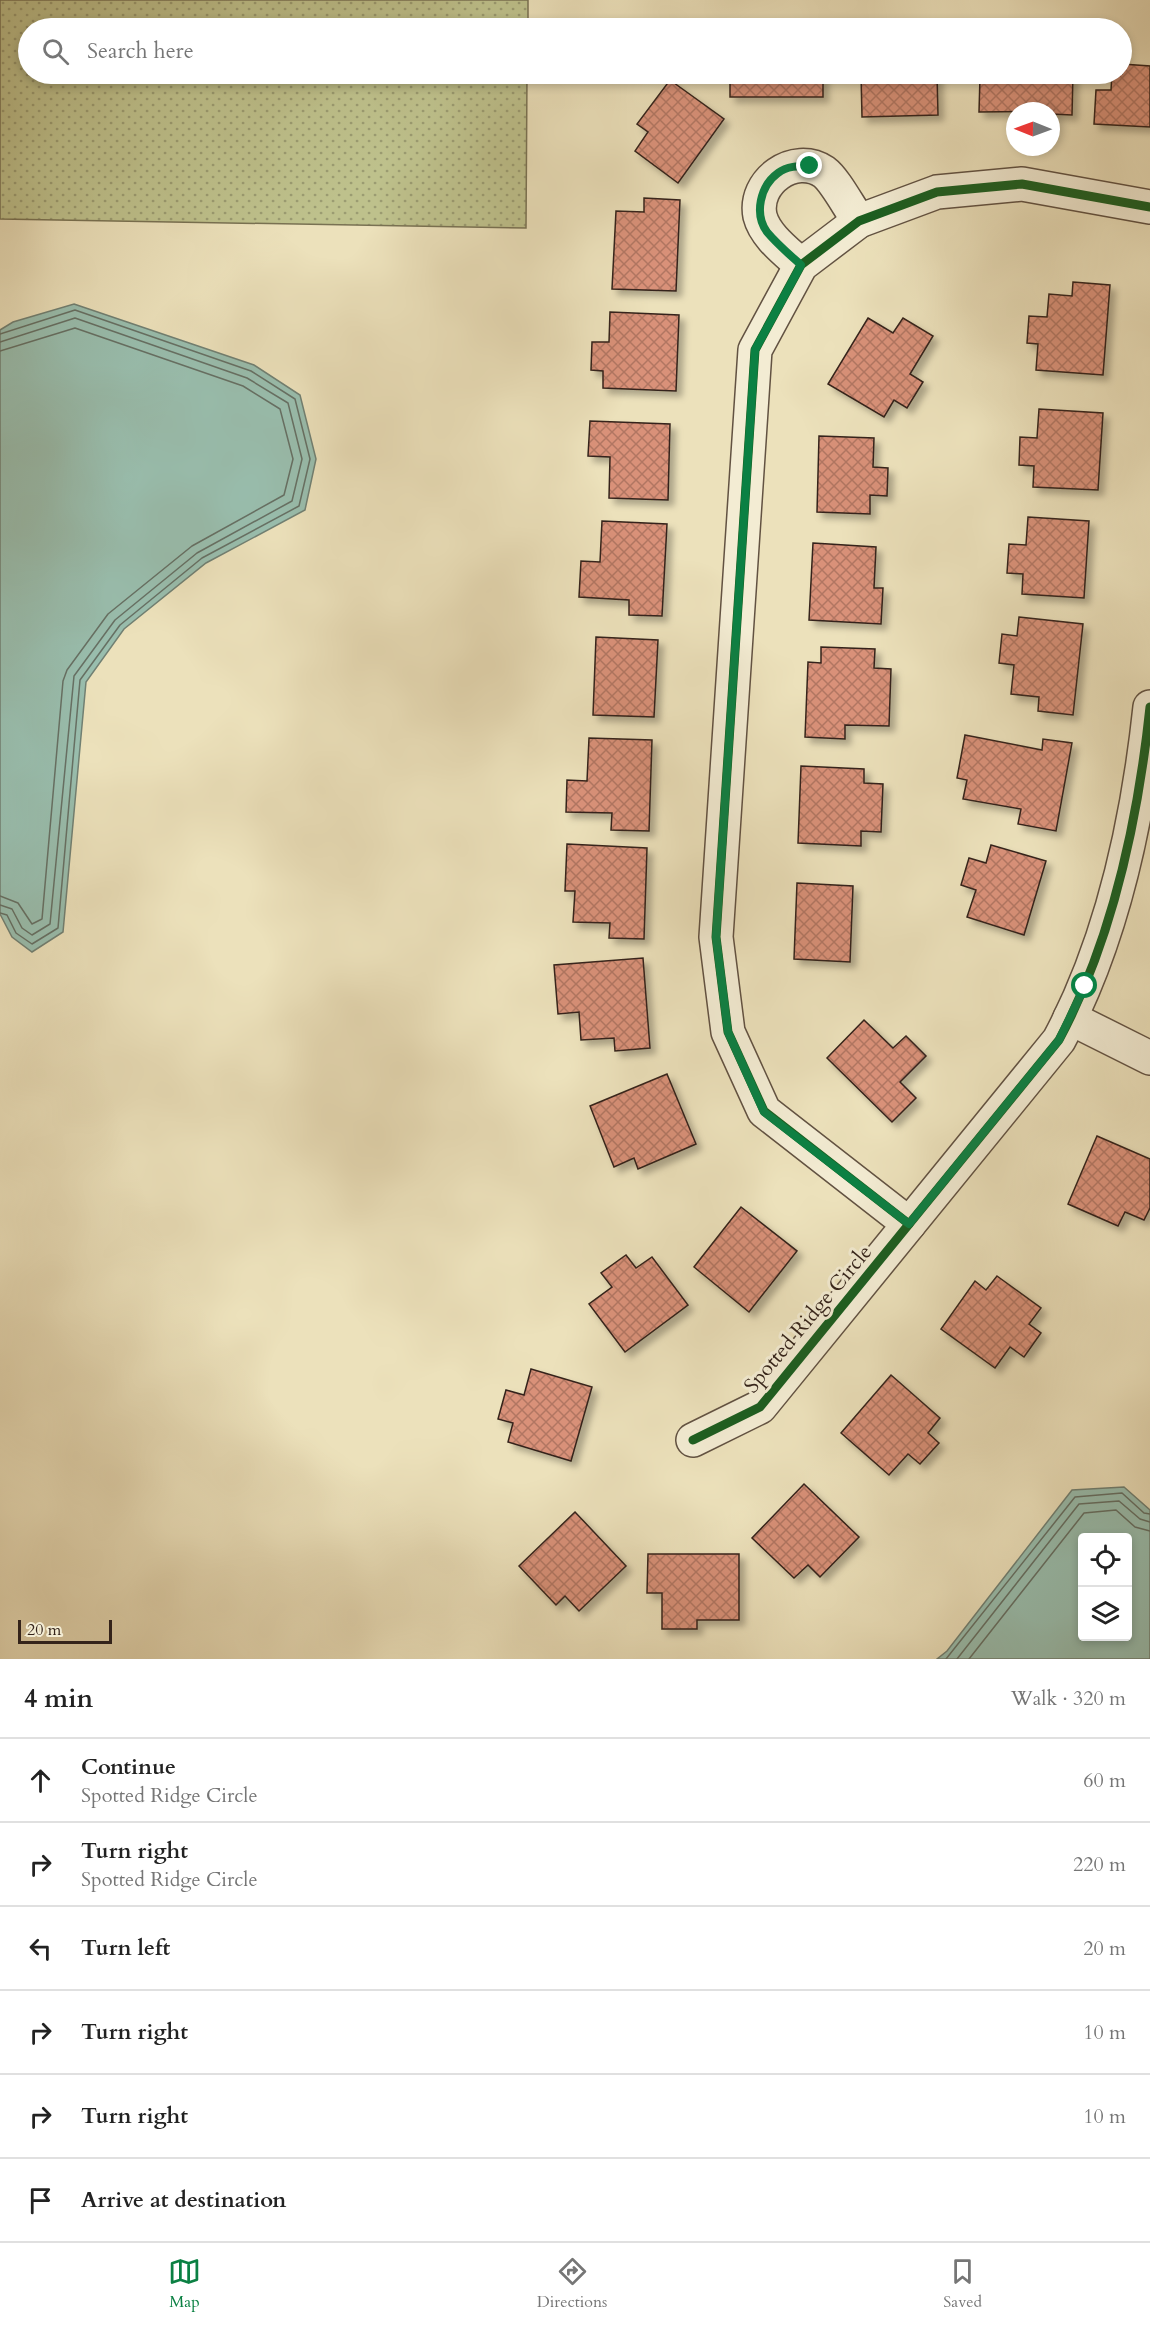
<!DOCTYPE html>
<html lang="en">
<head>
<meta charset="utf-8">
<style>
	body { margin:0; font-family:Cardo,serif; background:#f2f2f2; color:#222 }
	.controls { position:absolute; right:18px; bottom:18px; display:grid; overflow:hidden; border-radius:6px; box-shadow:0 3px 9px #0003 }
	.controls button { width:54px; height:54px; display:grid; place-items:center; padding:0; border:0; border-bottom:2px solid #e0e0e0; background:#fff; color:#222; font:30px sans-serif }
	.compass { position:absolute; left:1006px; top:102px; width:54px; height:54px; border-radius:50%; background:#fff; box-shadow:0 3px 9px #0003; rotate:271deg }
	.scale { position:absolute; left:18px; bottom:15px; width:94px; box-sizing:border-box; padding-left:6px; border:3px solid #34231a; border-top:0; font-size:16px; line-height:21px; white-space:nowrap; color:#34231a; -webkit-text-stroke:4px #f3ecd3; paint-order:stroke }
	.stop { position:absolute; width:18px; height:18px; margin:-14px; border:4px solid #0b8043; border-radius:50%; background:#fff }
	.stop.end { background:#0b8043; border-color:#fff; box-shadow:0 2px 6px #0008 }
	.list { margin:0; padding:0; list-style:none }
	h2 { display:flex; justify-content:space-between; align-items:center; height:78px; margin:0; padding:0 24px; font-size:26px }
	h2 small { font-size:20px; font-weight:400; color:#767676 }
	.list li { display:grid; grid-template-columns:39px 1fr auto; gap:18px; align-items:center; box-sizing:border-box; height:84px; padding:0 24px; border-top:2px solid #e0e0e0 }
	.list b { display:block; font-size:22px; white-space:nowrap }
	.list p { margin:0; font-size:20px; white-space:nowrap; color:#767676 }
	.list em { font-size:20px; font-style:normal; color:#767676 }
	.icon { flex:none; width:33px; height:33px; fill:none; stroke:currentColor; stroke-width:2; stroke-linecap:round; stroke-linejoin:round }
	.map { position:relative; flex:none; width:1150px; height:1659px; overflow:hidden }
	.search { position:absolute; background:#fff; box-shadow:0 3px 9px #0003; left:18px; right:18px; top:18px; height:66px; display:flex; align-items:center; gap:15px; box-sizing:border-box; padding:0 21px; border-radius:33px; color:#767676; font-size:22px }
	.sheet { height:582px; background:#fff }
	nav { display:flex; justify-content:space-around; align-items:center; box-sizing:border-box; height:84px; border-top:2px solid #e0e0e0; background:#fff; font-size:16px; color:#767676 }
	nav a { display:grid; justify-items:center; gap:3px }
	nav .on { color:#0b8043 }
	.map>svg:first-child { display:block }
	.park { fill:url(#park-dots); stroke:#797253; stroke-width:1.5 }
	.water { fill:#99beae; stroke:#718073; stroke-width:1.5; fill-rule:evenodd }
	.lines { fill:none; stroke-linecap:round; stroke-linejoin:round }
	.shore { stroke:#667064; stroke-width:1.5 }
	.building { fill:url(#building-cross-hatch); stroke:#34231a; stroke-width:1.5; filter:url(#shadow) }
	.street-casing { stroke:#625242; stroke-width:36 }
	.street { stroke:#f3ecd3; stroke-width:33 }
	.cycleway-casing { stroke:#f3ecd3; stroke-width:13 }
	.cycleway { stroke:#1b5e20; stroke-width:9 }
	.route { stroke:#0b8043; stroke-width:8 }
	.labels { text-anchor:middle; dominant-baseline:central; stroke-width:6; stroke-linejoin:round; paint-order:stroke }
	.street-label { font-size:21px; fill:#34231a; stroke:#f3ecd3 }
</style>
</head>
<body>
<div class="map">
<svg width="1150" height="1659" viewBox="0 0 1150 1659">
	<defs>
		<pattern id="park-dots" width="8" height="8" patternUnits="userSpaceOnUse" patternTransform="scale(1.5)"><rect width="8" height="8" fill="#bec18c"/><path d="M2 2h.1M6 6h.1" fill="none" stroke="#9b9c72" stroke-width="1.8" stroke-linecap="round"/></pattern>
		<pattern id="building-cross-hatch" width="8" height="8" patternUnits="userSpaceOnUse" patternTransform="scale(1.5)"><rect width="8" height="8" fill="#d99179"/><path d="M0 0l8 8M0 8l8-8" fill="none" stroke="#b17662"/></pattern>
		<filter id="shadow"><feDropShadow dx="5.5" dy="5.5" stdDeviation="3" flood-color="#0004"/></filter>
	</defs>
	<rect width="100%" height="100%" fill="#ece1bb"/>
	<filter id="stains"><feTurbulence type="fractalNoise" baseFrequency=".00333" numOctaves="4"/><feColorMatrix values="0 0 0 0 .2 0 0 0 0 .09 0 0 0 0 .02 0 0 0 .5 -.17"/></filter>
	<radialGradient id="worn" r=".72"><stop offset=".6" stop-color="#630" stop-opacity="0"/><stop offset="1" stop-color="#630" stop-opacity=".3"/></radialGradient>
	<!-- park -->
	<polygon class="park" points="0,0 528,0 528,28 28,28 28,74 527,74 526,228 0,219"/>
	<!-- water -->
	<g class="water">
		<polygon points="74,304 254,365 300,395 316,459 305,510 206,563 124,629 86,682 63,932 32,952 12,937 0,914 0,330 13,322"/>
		<path d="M1124,1487L1150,1510V1659H937L947,1651L1072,1490ZM1082,1538H1128V1636H1082Z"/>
	</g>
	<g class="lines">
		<!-- shore -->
		<g class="shore">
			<polyline points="0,334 75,310 251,371 295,399 310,459 299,506 202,558 120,625 80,680 58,928 32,944 16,933 7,915 0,913"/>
			<polyline points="0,342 75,318 247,378 288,403 302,459 292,501 197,553 115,620 74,676 50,924 32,935 22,928 12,909 0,905"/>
			<polyline points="0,351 75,328 243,386 280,409 293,459 284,495 192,546 108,614 67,670 63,681 42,919 32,924 18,903 0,896"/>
			<polyline points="946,1659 1075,1497 1122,1493 1144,1513 1150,1514"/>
			<polyline points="957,1659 1079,1504 1119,1501 1140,1519 1150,1522"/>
			<polyline points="969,1659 1084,1513 1116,1510 1135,1527 1150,1531"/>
		</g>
	</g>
	<!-- building -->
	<g class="building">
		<rect x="755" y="21" width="37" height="7"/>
		<polygon points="1122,64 1150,66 1150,127 1094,124 1096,90 1111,90 1112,74 1122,74"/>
		<rect x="730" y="74" width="93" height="23"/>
		<polygon points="861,74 937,74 938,115 862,117"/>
		<polygon points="995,74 1073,74 1072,115 1051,114 1051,111 979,112 980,77 995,77"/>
		<polygon points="670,80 724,119 678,183 635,151 648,132 637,124"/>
		<polygon points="644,198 680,200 676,291 612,289 616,211 644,212"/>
		<polygon points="1073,282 1110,285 1103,375 1036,370 1038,344 1027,343 1029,316 1047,317 1049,294 1072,296"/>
		<polygon points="610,312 679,315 676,391 603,388 603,371 591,370 592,342 609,342"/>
		<polygon points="868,318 893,333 903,318 933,336 910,374 923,382 907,408 894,400 884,417 828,384"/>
		<polygon points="1039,409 1103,413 1098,490 1033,487 1034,466 1019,465 1020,437 1037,438"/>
		<polygon points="590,421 670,424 668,500 609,498 610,457 588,456"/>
		<polygon points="819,436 874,438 873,467 888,468 887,496 870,495 870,514 817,512"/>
		<polygon points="1028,517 1089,521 1084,598 1022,594 1023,574 1007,573 1009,544 1026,545"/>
		<polygon points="602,521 667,524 662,616 629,615 629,600 579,597 581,561 600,562"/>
		<polygon points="813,543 876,547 874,588 883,588 881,624 809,620"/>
		<polygon points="1019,617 1083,624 1073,715 1038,711 1039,697 1011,694 1014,665 999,663 1002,634 1017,636"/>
		<polygon points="596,637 658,640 654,717 593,715"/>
		<polygon points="821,647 875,649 874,668 891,669 889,726 845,725 845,739 805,737 808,662 821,663"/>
		<polygon points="965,735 1042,750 1043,739 1072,743 1056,831 1018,824 1021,809 963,799 967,780 957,778"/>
		<polygon points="589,738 652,740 649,831 611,830 612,813 566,812 567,780 587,781"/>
		<polygon points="801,766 864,769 864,783 883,784 881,832 861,831 861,846 798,843"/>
		<polygon points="567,844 647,848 644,939 609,938 610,923 573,922 575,891 565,891"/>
		<polygon points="991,845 1046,861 1024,935 967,917 976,890 961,885 969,858 986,863"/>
		<polygon points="797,883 853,886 850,962 794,959"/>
		<polygon points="643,958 650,1048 615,1051 614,1038 581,1040 579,1012 558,1014 554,965"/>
		<polygon points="864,1020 893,1048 906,1036 926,1056 900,1082 916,1098 892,1122 827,1058"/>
		<polygon points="667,1074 696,1144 638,1169 634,1158 614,1167 590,1106"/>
		<polygon points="1097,1136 1150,1159 1150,1208 1144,1220 1125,1212 1118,1226 1068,1204"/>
		<polygon points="741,1207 797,1251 749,1312 694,1267"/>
		<polygon points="626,1255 636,1268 652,1257 688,1305 625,1352 589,1304 612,1287 601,1273"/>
		<polygon points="997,1276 1041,1308 1029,1324 1041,1333 1024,1357 1010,1347 995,1368 941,1329 975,1281 986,1290"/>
		<polygon points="531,1369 592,1387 571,1461 508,1442 513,1423 498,1419 506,1390 524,1395"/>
		<polygon points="891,1375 940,1418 928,1433 939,1443 920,1464 908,1454 889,1475 841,1433"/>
		<polygon points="804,1484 859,1537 820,1577 808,1565 794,1578 752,1538"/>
		<polygon points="575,1512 626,1566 579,1611 565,1596 556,1605 519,1566"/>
		<polygon points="648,1554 739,1554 739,1620 697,1620 697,1629 662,1629 662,1593 647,1593"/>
	</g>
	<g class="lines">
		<!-- street casing -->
		<g class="street-casing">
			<g id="street">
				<path d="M801,265C787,252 765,236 760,216C753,182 794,152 824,172C835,180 850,209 859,221"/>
				<polyline points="1070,1018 1150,1058"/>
				<polyline points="909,1224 764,1111 728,1032 716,937 755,350 801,265 859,221 937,192 1022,184 1150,207"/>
				<path d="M693,1440L760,1407L1059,1040C1113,939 1138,820 1150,707"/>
			</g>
		</g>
		<!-- street -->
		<use href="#street" class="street"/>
		<!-- cycleway casing -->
		<g class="cycleway-casing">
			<g id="cycleway">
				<polyline points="909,1224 764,1111 728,1032 716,937 755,350 801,265 859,221 937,192 1022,184 1150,207"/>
				<path d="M693,1440L760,1407L1059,1040C1113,939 1138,820 1150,707"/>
			</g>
		</g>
		<!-- cycleway -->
		<use href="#cycleway" class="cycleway"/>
	</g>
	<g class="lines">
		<!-- route -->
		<path class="route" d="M810,166C798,166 787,166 778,173C760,186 754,214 767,232C777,244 790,255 801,265L755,350L716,937L728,1032L764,1112L909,1224L1059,1040L1085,986"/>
	</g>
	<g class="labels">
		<!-- street labels -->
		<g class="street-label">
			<text transform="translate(808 1319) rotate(-50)">Spotted Ridge Circle</text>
		</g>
	</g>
	<rect width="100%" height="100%" filter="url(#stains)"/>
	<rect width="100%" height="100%" fill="url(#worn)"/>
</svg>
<div class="controls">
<button><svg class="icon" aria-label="locate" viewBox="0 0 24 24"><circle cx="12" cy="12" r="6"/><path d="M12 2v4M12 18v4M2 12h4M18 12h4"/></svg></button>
<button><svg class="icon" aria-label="layers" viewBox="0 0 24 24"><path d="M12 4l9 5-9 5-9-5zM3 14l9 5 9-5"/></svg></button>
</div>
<svg class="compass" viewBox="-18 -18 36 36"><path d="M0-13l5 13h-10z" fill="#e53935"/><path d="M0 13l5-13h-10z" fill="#767676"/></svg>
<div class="scale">20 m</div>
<div class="stop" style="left:1085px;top:986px"></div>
<div class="stop end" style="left:810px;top:166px"></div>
<div class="search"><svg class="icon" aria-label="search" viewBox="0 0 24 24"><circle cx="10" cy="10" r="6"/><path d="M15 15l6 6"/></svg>Search here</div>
</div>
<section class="sheet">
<h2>4 min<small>Walk · 320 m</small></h2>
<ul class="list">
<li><svg class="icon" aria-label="ahead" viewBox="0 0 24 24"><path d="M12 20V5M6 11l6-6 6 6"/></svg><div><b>Continue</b><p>Spotted Ridge Circle</p></div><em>60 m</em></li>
<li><svg class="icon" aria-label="right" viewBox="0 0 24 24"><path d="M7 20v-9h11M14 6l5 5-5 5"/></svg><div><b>Turn right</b><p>Spotted Ridge Circle</p></div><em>220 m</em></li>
<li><svg class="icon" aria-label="left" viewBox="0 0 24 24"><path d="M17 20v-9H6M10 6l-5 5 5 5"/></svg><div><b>Turn left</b></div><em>20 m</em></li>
<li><svg class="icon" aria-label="right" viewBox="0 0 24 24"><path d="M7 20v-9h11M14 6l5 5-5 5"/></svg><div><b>Turn right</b></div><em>10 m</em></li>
<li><svg class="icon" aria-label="right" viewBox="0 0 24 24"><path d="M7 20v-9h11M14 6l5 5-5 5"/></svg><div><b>Turn right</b></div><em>10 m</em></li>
<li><svg class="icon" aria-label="arrive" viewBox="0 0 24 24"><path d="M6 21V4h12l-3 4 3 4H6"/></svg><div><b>Arrive at destination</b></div></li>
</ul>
</section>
<nav>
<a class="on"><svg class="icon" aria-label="map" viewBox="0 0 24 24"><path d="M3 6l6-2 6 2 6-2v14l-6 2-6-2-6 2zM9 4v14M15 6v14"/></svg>Map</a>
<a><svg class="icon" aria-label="directions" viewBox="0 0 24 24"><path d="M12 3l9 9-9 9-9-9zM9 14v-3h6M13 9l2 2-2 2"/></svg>Directions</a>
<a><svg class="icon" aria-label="saved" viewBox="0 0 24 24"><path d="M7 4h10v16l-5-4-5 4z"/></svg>Saved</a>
</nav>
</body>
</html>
